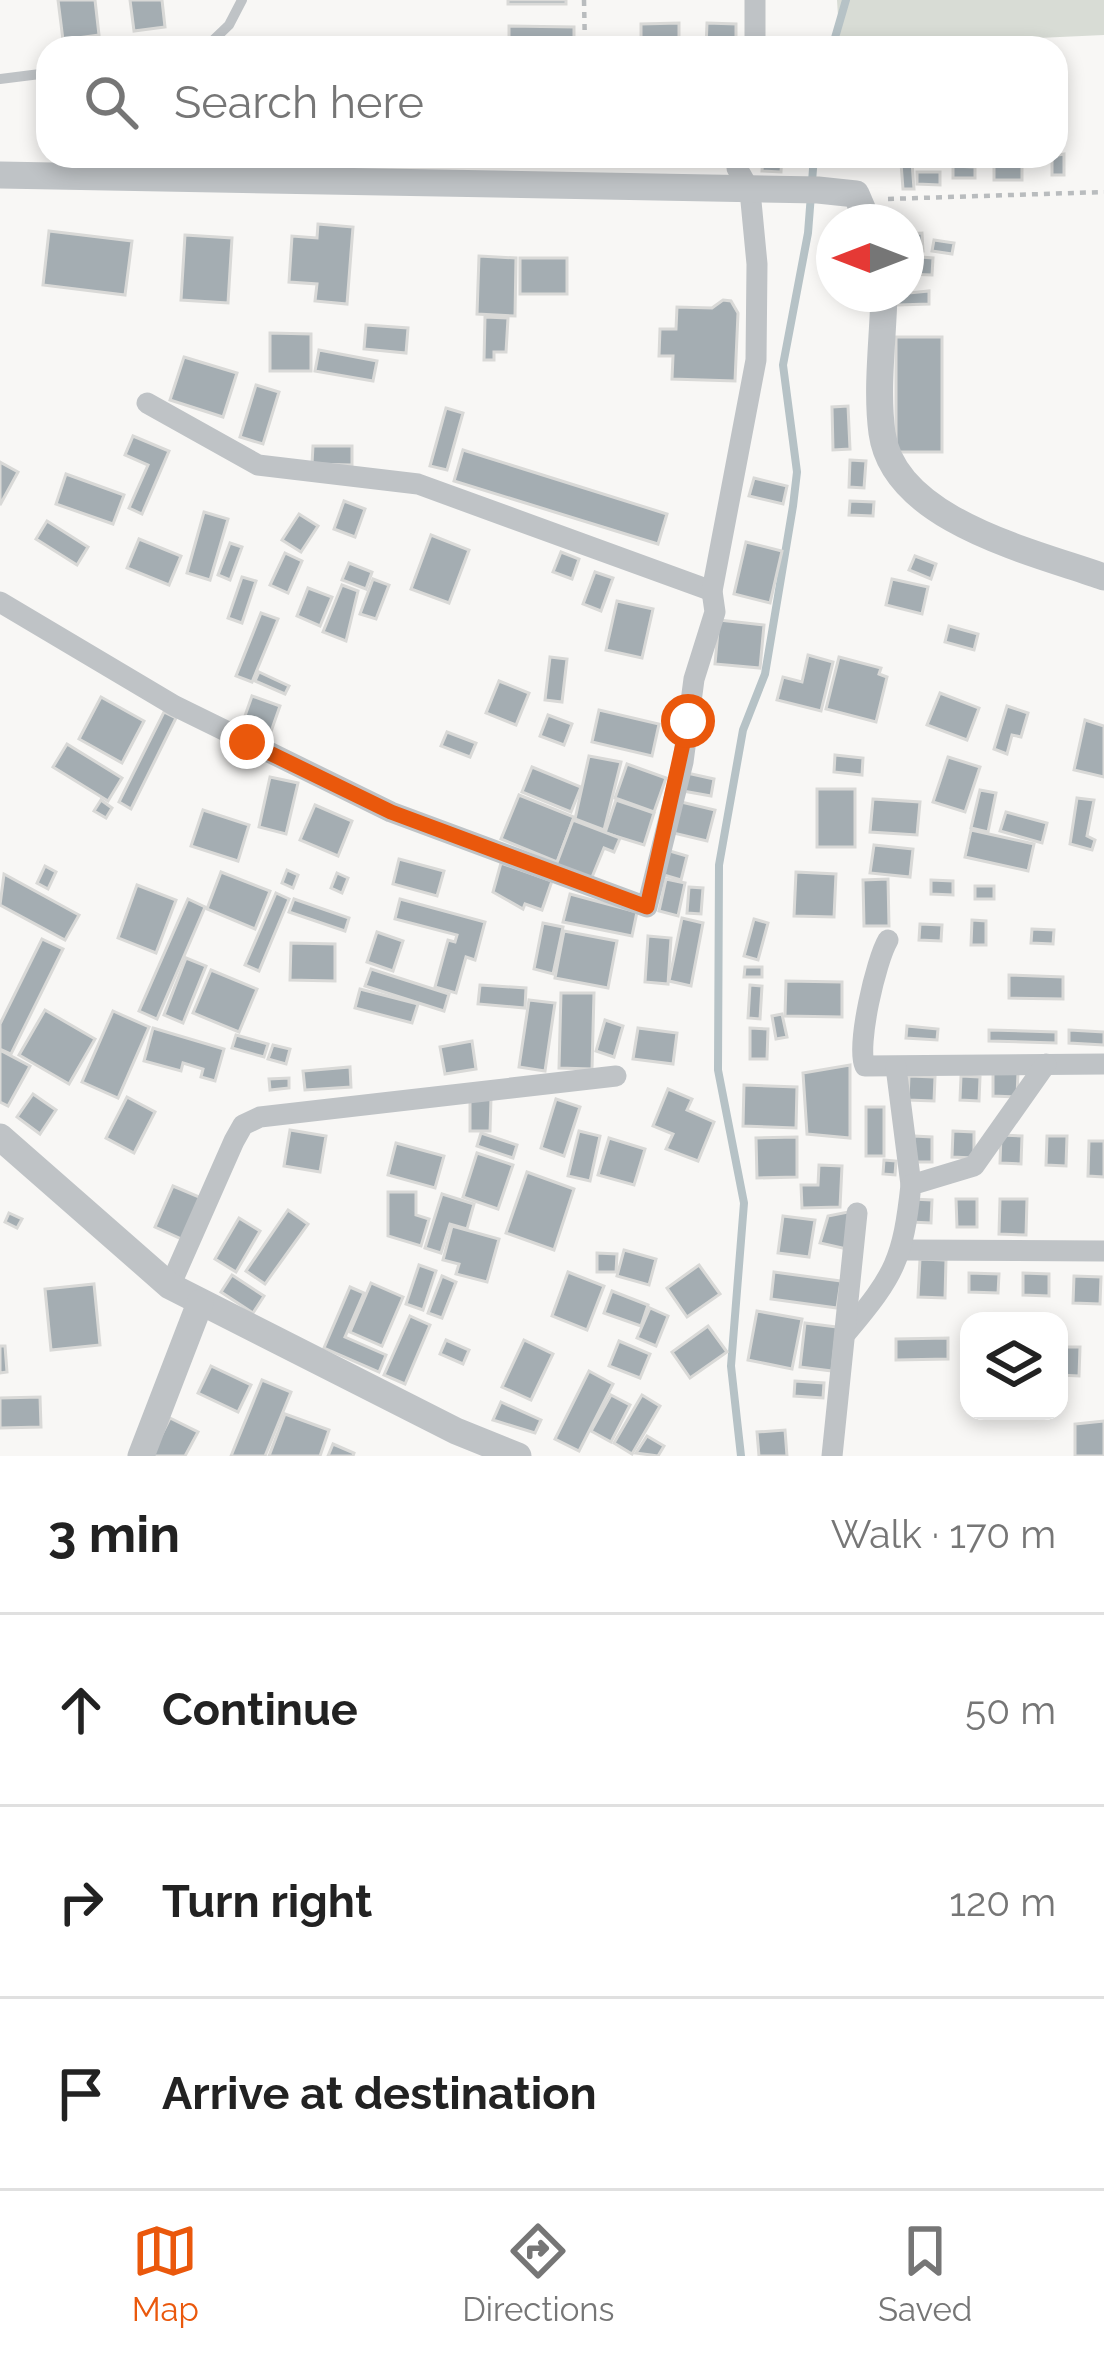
<!DOCTYPE html>
<html lang="en">
<head>
<meta charset="utf-8">
<style>
	body { margin:0; font-family:Raleway,sans-serif; background:#f6f6f6; color:#222 }
	.controls { position:absolute; right:36px; bottom:36px; display:grid; overflow:hidden; border-radius:24px; box-shadow:0 6px 18px #0003 }
	.controls button { width:108px; height:108px; display:grid; place-items:center; padding:0; border:0; border-bottom:3px solid #e0e0e0; background:#fff; color:#222; font:60px sans-serif }
	.compass { position:absolute; left:816px; top:204px; width:108px; height:108px; border-radius:50%; background:#fff; box-shadow:0 6px 18px #0003; rotate:270deg }
	.stop { position:absolute; width:36px; height:36px; margin:-27px; border:9px solid #ea580c; border-radius:50%; background:#fff }
	.stop.end { background:#ea580c; border-color:#fff; box-shadow:0 3px 12px #0008 }
	.list { margin:0; padding:0; list-style:none }
	h2 { display:flex; justify-content:space-between; align-items:center; height:156px; margin:0; padding:0 48px; font-size:51px }
	h2 small { font-size:39px; font-weight:400; color:#767676 }
	.list li { display:grid; grid-template-columns:78px 1fr auto; gap:36px; align-items:center; box-sizing:border-box; height:192px; padding:0 48px; border-top:3px solid #e0e0e0 }
	.list b { display:block; font-size:45px; white-space:nowrap }
	.list em { font-size:39px; font-style:normal; color:#767676 }
	.icon { flex:none; width:66px; height:66px; fill:none; stroke:currentColor; stroke-width:2; stroke-linecap:round; stroke-linejoin:round }
	.map { position:relative; flex:none; width:1104px; height:1456px; overflow:hidden }
	.search { position:absolute; background:#fff; box-shadow:0 6px 18px #0003; left:36px; right:36px; top:36px; height:132px; display:flex; align-items:center; gap:30px; box-sizing:border-box; padding:0 42px; border-radius:36px; color:#767676; font-size:45px }
	.sheet { height:732px; background:#fff }
	nav { display:flex; justify-content:space-around; align-items:center; box-sizing:border-box; height:168px; border-top:3px solid #e0e0e0; background:#fff; font-size:33px; color:#767676 }
	nav a { display:grid; justify-items:center; gap:6px }
	nav .on { color:#ea580c }
	.map>svg:first-child { display:block }
	.green { fill:#d8dcd5 }
	.lines { fill:none; stroke-linecap:round; stroke-linejoin:round }
	.stream { stroke:#b6c2c6; stroke-width:8 }
	.building { fill:#a4adb2; stroke:#d9d9d7; stroke-width:3 }
	.path { stroke:#b9bcbe; stroke-width:4.5; stroke-dasharray:6 6; stroke-linecap:butt }
	.service { stroke:#bfc3c6; stroke-width:10 }
	.minor { stroke:#bfc3c6; stroke-width:21 }
	.tertiary { stroke:#bfc3c6; stroke-width:27 }
	.route { stroke:#ea580c; stroke-width:15 }
</style>
</head>
<body>
<div class="map">
<svg width="1104" height="1456" viewBox="0 0 1104 1456">
	<rect width="100%" height="100%" fill="#f8f7f5"/>
	<!-- green -->
	<polygon class="green" points="837,0 1104,0 1104,35 840,47"/>
	<g class="lines">
		<!-- stream -->
		<g class="stream">
			<polyline points="832,48 846,0"/>
			<polyline points="741,1456 731,1366 744,1203 718,1070 719,865 743,730 765,674 793,506 797,472 783,365 808,233 814,156"/>
		</g>
	</g>
	<!-- building -->
	<g class="building">
		<polygon points="58,0 95,0 99,35 63,40"/>
		<polygon points="130,0 162,0 165,27 134,31"/>
		<rect x="508" y="0" width="58" height="4"/>
		<polygon points="679,23 679,48 641,48 641,24"/>
		<polygon points="707,23 736,24 736,48 706,48"/>
		<polygon points="509,26 574,27 574,45 509,44"/>
		<polygon points="1064,154 1064,175 1052,175 1052,156"/>
		<polygon points="763,156 782,156 781,172 762,171"/>
		<polygon points="912,162 914,189 903,189 901,163"/>
		<polygon points="953,166 975,167 975,178 953,178"/>
		<rect x="994" y="166" width="28" height="14"/>
		<polygon points="917,172 940,172 940,185 917,184"/>
		<polygon points="318,224 353,227 347,304 315,301 317,284 289,282 292,236 317,238"/>
		<polygon points="49,231 132,241 125,295 43,285"/>
		<polygon points="922,233 923,251 906,252 906,234"/>
		<polygon points="185,235 232,238 228,303 181,300"/>
		<polygon points="934,240 954,243 952,254 932,251"/>
		<polygon points="479,256 516,258 515,316 477,314"/>
		<polygon points="906,256 933,258 932,275 906,274"/>
		<rect x="520" y="258" width="47" height="36"/>
		<polygon points="929,291 929,304 898,305 898,294"/>
		<polygon points="723,300 731,301 738,313 735,381 672,379 673,356 659,356 660,329 676,329 677,307 712,308"/>
		<polygon points="485,317 508,318 506,352 494,352 494,360 484,360"/>
		<polygon points="366,325 408,328 406,353 364,349"/>
		<polygon points="270,333 311,334 311,371 270,371"/>
		<rect x="896" y="337" width="46" height="115"/>
		<polygon points="319,350 377,361 373,381 315,371"/>
		<polygon points="184,357 237,373 223,417 170,400"/>
		<polygon points="256,385 279,392 263,444 240,437"/>
		<polygon points="848,406 850,449 833,450 832,407"/>
		<polygon points="446,408 463,413 447,470 430,466"/>
		<polygon points="133,436 169,451 142,514 129,508 148,465 125,455"/>
		<polygon points="313,446 352,446 352,465 312,464"/>
		<polygon points="463,450 667,514 658,544 454,481"/>
		<polygon points="850,460 866,461 864,488 849,487"/>
		<polygon points="0,462 18,472 0,505"/>
		<polygon points="66,474 124,495 113,524 56,504"/>
		<polygon points="754,478 787,486 783,504 749,496"/>
		<polygon points="344,501 365,509 355,537 334,529"/>
		<polygon points="850,501 874,502 873,516 849,515"/>
		<polygon points="204,512 228,519 210,580 187,573"/>
		<polygon points="299,514 318,526 301,552 282,540"/>
		<polygon points="47,521 88,547 77,565 36,539"/>
		<polygon points="431,535 469,550 449,603 411,589"/>
		<polygon points="139,539 181,556 169,585 127,568"/>
		<polygon points="746,542 782,551 770,603 734,594"/>
		<polygon points="230,543 242,547 230,580 218,575"/>
		<polygon points="561,552 579,559 572,579 553,572"/>
		<polygon points="285,553 302,561 288,593 270,585"/>
		<polygon points="915,556 936,564 931,579 909,570"/>
		<polygon points="349,563 372,572 366,589 342,580"/>
		<polygon points="595,572 613,578 601,611 583,604"/>
		<polygon points="242,577 256,581 242,623 228,618"/>
		<polygon points="373,579 389,585 376,619 360,614"/>
		<polygon points="892,579 928,587 922,614 886,605"/>
		<polygon points="342,585 358,591 346,641 323,632"/>
		<polygon points="308,588 332,597 320,626 297,616"/>
		<polygon points="617,601 653,609 642,658 606,650"/>
		<polygon points="261,613 278,619 252,682 236,676"/>
		<polygon points="719,620 764,625 760,668 715,664"/>
		<polygon points="949,626 978,634 974,650 945,642"/>
		<polygon points="808,655 833,662 821,711 777,700 783,677 802,682"/>
		<polygon points="550,657 567,659 562,702 545,700"/>
		<polygon points="839,657 881,668 879,674 887,677 876,722 826,709"/>
		<polygon points="259,672 289,686 285,694 255,681"/>
		<polygon points="499,681 529,693 516,725 486,713"/>
		<polygon points="940,693 979,708 967,740 927,725"/>
		<polygon points="252,696 280,706 268,740 240,730"/>
		<polygon points="101,697 144,721 122,763 79,739"/>
		<polygon points="1007,706 1028,713 1021,737 1012,735 1007,754 994,749"/>
		<polygon points="599,710 659,724 652,756 592,742"/>
		<polygon points="164,712 176,718 131,809 119,802"/>
		<polygon points="548,715 572,724 564,745 540,736"/>
		<polygon points="1085,720 1104,726 1104,777 1074,770"/>
		<polygon points="447,732 476,743 470,757 441,746"/>
		<polygon points="67,744 122,778 108,801 53,767"/>
		<polygon points="835,755 863,758 862,775 834,772"/>
		<polygon points="589,756 621,762 604,830 575,819"/>
		<polygon points="948,757 980,767 965,812 933,802"/>
		<polygon points="627,764 666,778 654,812 615,798"/>
		<polygon points="532,767 581,787 571,812 522,792"/>
		<polygon points="687,773 714,779 711,796 683,791"/>
		<polygon points="270,777 298,783 286,834 259,827"/>
		<rect x="817" y="789" width="38" height="58"/>
		<polygon points="980,790 996,793 988,832 971,828"/>
		<polygon points="519,795 574,817 557,862 501,839"/>
		<polygon points="1077,798 1094,800 1087,836 1095,840 1092,850 1070,844"/>
		<polygon points="873,799 920,802 917,835 870,832"/>
		<polygon points="101,800 112,808 106,818 94,811"/>
		<polygon points="616,800 654,813 644,845 605,833"/>
		<polygon points="677,801 715,810 707,841 669,832"/>
		<polygon points="315,805 352,821 338,856 300,840"/>
		<polygon points="203,810 249,825 238,861 191,846"/>
		<polygon points="1006,812 1047,823 1042,843 1000,831"/>
		<polygon points="573,820 620,838 614,852 604,848 590,882 555,868"/>
		<polygon points="971,830 1034,844 1028,871 965,857"/>
		<polygon points="874,845 913,849 910,877 870,873"/>
		<polygon points="663,849 687,856 681,880 657,873"/>
		<polygon points="399,859 444,871 437,896 393,884"/>
		<polygon points="501,863 552,881 542,910 525,904 523,909 493,892"/>
		<polygon points="45,866 56,872 48,889 37,883"/>
		<polygon points="287,870 298,875 293,888 282,883"/>
		<polygon points="221,872 270,891 255,929 207,909"/>
		<polygon points="796,872 836,874 834,917 794,916"/>
		<polygon points="337,873 348,878 342,893 331,888"/>
		<polygon points="4,874 79,915 65,940 0,905"/>
		<polygon points="666,879 685,883 678,916 659,911"/>
		<polygon points="888,879 889,926 864,926 863,880"/>
		<polygon points="931,880 953,881 953,895 931,894"/>
		<polygon points="137,885 176,900 156,953 118,938"/>
		<rect x="975" y="886" width="19" height="13"/>
		<polygon points="689,887 703,888 701,914 687,913"/>
		<polygon points="276,893 289,899 259,971 245,965"/>
		<polygon points="570,894 637,912 632,936 563,922"/>
		<polygon points="188,899 205,907 157,1019 139,1011"/>
		<polygon points="294,899 349,918 345,931 289,912"/>
		<polygon points="400,899 485,922 475,960 466,957 456,993 435,987 448,940 455,942 457,935 395,919"/>
		<polygon points="682,918 703,923 691,986 669,981"/>
		<polygon points="754,919 768,923 758,960 744,956"/>
		<polygon points="972,920 986,921 986,945 971,945"/>
		<polygon points="543,923 563,927 553,974 534,969"/>
		<polygon points="920,924 942,925 941,941 919,940"/>
		<polygon points="1032,929 1054,930 1053,944 1031,943"/>
		<polygon points="564,931 617,941 608,988 555,978"/>
		<polygon points="377,932 403,941 393,971 367,962"/>
		<polygon points="648,936 671,938 668,984 645,982"/>
		<polygon points="42,939 63,949 11,1054 0,1049 0,1024"/>
		<polygon points="291,943 335,944 335,981 290,980"/>
		<polygon points="186,958 206,966 183,1023 164,1015"/>
		<polygon points="745,967 762,967 762,977 744,977"/>
		<polygon points="371,969 449,994 444,1011 365,986"/>
		<polygon points="211,970 257,989 239,1032 193,1013"/>
		<polygon points="1009,975 1063,977 1063,999 1009,998"/>
		<polygon points="786,981 842,982 842,1017 785,1016"/>
		<polygon points="480,985 526,988 525,1008 478,1004"/>
		<polygon points="750,985 762,986 760,1019 748,1018"/>
		<polygon points="360,989 418,1004 412,1023 355,1008"/>
		<polygon points="561,993 594,993 592,1069 559,1068"/>
		<polygon points="529,1000 555,1003 545,1071 519,1067"/>
		<polygon points="45,1010 95,1039 69,1084 19,1055"/>
		<polygon points="113,1011 149,1027 118,1098 82,1082"/>
		<polygon points="782,1014 787,1037 776,1039 772,1016"/>
		<polygon points="605,1020 623,1026 614,1057 596,1051"/>
		<polygon points="907,1026 938,1029 937,1040 906,1038"/>
		<polygon points="153,1028 224,1049 215,1081 201,1077 203,1069 183,1063 181,1071 144,1061"/>
		<polygon points="638,1028 677,1033 673,1064 633,1059"/>
		<polygon points="750,1028 768,1029 767,1059 750,1059"/>
		<polygon points="989,1030 1056,1032 1056,1043 989,1041"/>
		<polygon points="1069,1030 1104,1032 1104,1045 1069,1043"/>
		<polygon points="236,1035 268,1044 264,1057 232,1048"/>
		<polygon points="472,1041 476,1069 445,1074 440,1047"/>
		<polygon points="273,1045 290,1049 286,1064 268,1059"/>
		<polygon points="0,1050 30,1066 8,1106 0,1102"/>
		<polygon points="850,1065 850,1138 807,1134 803,1073"/>
		<polygon points="350,1067 351,1087 305,1090 303,1071"/>
		<polygon points="993,1071 1018,1072 1017,1097 993,1096"/>
		<polygon points="909,1076 935,1077 934,1101 908,1100"/>
		<polygon points="961,1076 980,1077 979,1101 960,1100"/>
		<polygon points="289,1078 289,1088 270,1090 269,1079"/>
		<polygon points="744,1085 797,1087 796,1128 743,1126"/>
		<polygon points="668,1089 692,1099 687,1110 714,1122 698,1161 666,1149 673,1134 653,1126"/>
		<polygon points="33,1094 56,1110 40,1134 17,1117"/>
		<polygon points="127,1097 155,1112 134,1153 106,1138"/>
		<polygon points="470,1098 491,1098 490,1131 470,1131"/>
		<polygon points="556,1099 580,1107 564,1156 541,1148"/>
		<rect x="866" y="1107" width="18" height="49"/>
		<polygon points="290,1130 326,1136 320,1172 284,1166"/>
		<polygon points="579,1131 600,1136 590,1181 568,1176"/>
		<polygon points="953,1131 974,1132 974,1158 952,1157"/>
		<polygon points="481,1133 517,1145 513,1158 477,1146"/>
		<polygon points="1001,1135 1022,1136 1021,1164 1000,1163"/>
		<polygon points="914,1136 932,1137 932,1162 913,1162"/>
		<polygon points="1047,1136 1067,1136 1066,1166 1046,1165"/>
		<polygon points="797,1137 797,1177 757,1178 756,1138"/>
		<polygon points="609,1138 645,1149 634,1185 598,1175"/>
		<polygon points="1089,1141 1104,1141 1104,1177 1088,1176"/>
		<polygon points="396,1143 444,1156 435,1188 388,1175"/>
		<polygon points="477,1153 513,1165 498,1209 463,1197"/>
		<polygon points="884,1160 896,1161 895,1175 883,1174"/>
		<polygon points="819,1165 842,1166 840,1207 802,1208 801,1185 818,1185"/>
		<polygon points="527,1172 574,1189 554,1250 506,1233"/>
		<polygon points="173,1186 204,1199 186,1241 155,1227"/>
		<polygon points="388,1192 416,1192 416,1215 429,1219 421,1246 388,1236"/>
		<polygon points="442,1194 474,1204 467,1229 450,1224 441,1253 425,1248"/>
		<polygon points="912,1199 932,1200 931,1223 911,1222"/>
		<polygon points="956,1199 977,1199 977,1227 957,1227"/>
		<polygon points="1000,1199 1027,1199 1026,1235 999,1234"/>
		<polygon points="288,1210 308,1224 265,1284 246,1271"/>
		<polygon points="853,1211 851,1250 820,1243 828,1216"/>
		<polygon points="9,1213 22,1219 17,1228 5,1222"/>
		<polygon points="783,1216 815,1220 809,1257 778,1253"/>
		<polygon points="239,1218 260,1231 236,1272 215,1259"/>
		<polygon points="452,1226 499,1239 487,1282 456,1274 459,1264 443,1260"/>
		<polygon points="624,1250 656,1259 649,1285 617,1276"/>
		<polygon points="597,1253 617,1254 616,1272 597,1272"/>
		<polygon points="920,1259 946,1260 945,1298 918,1297"/>
		<polygon points="419,1265 436,1271 423,1310 406,1304"/>
		<polygon points="699,1265 720,1294 687,1317 667,1288"/>
		<polygon points="568,1272 604,1286 587,1330 552,1316"/>
		<polygon points="774,1272 841,1281 837,1308 771,1299"/>
		<polygon points="969,1273 999,1274 998,1293 969,1292"/>
		<polygon points="1023,1273 1049,1274 1049,1296 1023,1295"/>
		<polygon points="232,1275 264,1296 253,1313 221,1292"/>
		<polygon points="442,1276 456,1282 442,1318 428,1313"/>
		<polygon points="1074,1276 1101,1277 1100,1304 1073,1303"/>
		<polygon points="371,1283 403,1297 382,1346 350,1332"/>
		<polygon points="94,1284 100,1345 51,1350 45,1289"/>
		<polygon points="350,1287 364,1293 345,1337 386,1355 379,1372 324,1348"/>
		<polygon points="612,1291 648,1305 641,1326 604,1313"/>
		<polygon points="650,1308 668,1316 656,1346 637,1338"/>
		<polygon points="757,1311 802,1319 792,1369 748,1360"/>
		<polygon points="410,1316 430,1325 405,1384 384,1375"/>
		<polygon points="805,1323 837,1327 832,1371 800,1367"/>
		<polygon points="708,1326 727,1352 690,1378 672,1352"/>
		<polygon points="948,1338 948,1359 896,1360 896,1339"/>
		<polygon points="446,1340 469,1350 463,1364 440,1354"/>
		<polygon points="524,1340 553,1354 531,1400 502,1387"/>
		<polygon points="619,1341 650,1354 640,1378 609,1366"/>
		<polygon points="0,1346 5,1346 7,1372 0,1373"/>
		<polygon points="1059,1347 1080,1347 1079,1376 1059,1375"/>
		<polygon points="211,1366 251,1385 238,1412 198,1393"/>
		<polygon points="589,1371 613,1384 579,1451 555,1439"/>
		<polygon points="262,1380 291,1392 265,1456 231,1456"/>
		<polygon points="795,1381 824,1383 823,1398 794,1396"/>
		<polygon points="611,1395 630,1405 611,1442 591,1431"/>
		<polygon points="642,1395 660,1406 632,1454 614,1443"/>
		<polygon points="40,1397 41,1427 0,1428 0,1398"/>
		<polygon points="501,1402 541,1420 535,1433 493,1420"/>
		<polygon points="285,1414 329,1430 320,1456 269,1456"/>
		<polygon points="170,1418 198,1432 185,1456 151,1456"/>
		<polygon points="1104,1421 1104,1456 1075,1456 1075,1424"/>
		<polygon points="785,1430 787,1456 759,1456 757,1432"/>
		<polygon points="647,1436 664,1446 658,1456 636,1453"/>
		<polygon points="333,1444 354,1453 353,1456 328,1456"/>
	</g>
	<g class="lines">
		<!-- path -->
		<g class="path">
			<polyline points="584,0 585,48"/>
			<polyline points="888,199 1104,192"/>
		</g>
		<!-- service -->
		<g class="service">
			<polyline points="205,48 229,25 242,0"/>
			<polyline points="0,79 48,73"/>
		</g>
		<!-- minor -->
		<g class="minor">
			<polyline points="755,0 755,48"/>
			<polyline points="147,403 258,465 418,484 712,591"/>
			<polyline points="0,602 175,706 391,812 647,907 683,762 694,679 715,612 712,591 756,360 757,264 750,191 737,168 738,156"/>
			<path d="M888,940C876,960 856,1046 865,1066L1104,1064"/>
			<polyline points="896,1067 911,1185"/>
			<polyline points="904,1250 1104,1251"/>
			<polyline points="170,1286 234,1141 243,1125 260,1117 616,1076"/>
			<path d="M847,1332C895,1275 903,1259 911,1185L974,1166L1046,1064"/>
			<polyline points="832,1456 857,1213"/>
		</g>
		<!-- tertiary -->
		<g class="tertiary">
			<polyline points="0,175 818,190 856,194 868,222"/>
			<path d="M884,294C883,339 876,389 882,433C894,521 1034,552 1104,577"/>
			<polyline points="0,1137 170,1286 456,1431 518,1456"/>
			<polyline points="141,1456 200,1303"/>
		</g>
	</g>
	<g class="lines">
		<!-- route -->
		<polyline class="route" points="247,742 391,812 647,907 688,721"/>
	</g>
</svg>
<div class="controls">
<button><svg class="icon" aria-label="layers" viewBox="0 0 24 24"><path d="M12 4l9 5-9 5-9-5zM3 14l9 5 9-5"/></svg></button>
</div>
<svg class="compass" viewBox="-18 -18 36 36"><path d="M0-13l5 13h-10z" fill="#e53935"/><path d="M0 13l5-13h-10z" fill="#767676"/></svg>
<div class="stop" style="left:688px;top:721px"></div>
<div class="stop end" style="left:247px;top:742px"></div>
<div class="search"><svg class="icon" aria-label="search" viewBox="0 0 24 24"><circle cx="10" cy="10" r="6"/><path d="M15 15l6 6"/></svg>Search here</div>
</div>
<section class="sheet">
<h2>3 min<small>Walk · 170 m</small></h2>
<ul class="list">
<li><svg class="icon" aria-label="ahead" viewBox="0 0 24 24"><path d="M12 20V5M6 11l6-6 6 6"/></svg><div><b>Continue</b></div><em>50 m</em></li>
<li><svg class="icon" aria-label="right" viewBox="0 0 24 24"><path d="M7 20v-9h11M14 6l5 5-5 5"/></svg><div><b>Turn right</b></div><em>120 m</em></li>
<li><svg class="icon" aria-label="arrive" viewBox="0 0 24 24"><path d="M6 21V4h12l-3 4 3 4H6"/></svg><div><b>Arrive at destination</b></div></li>
</ul>
</section>
<nav>
<a class="on"><svg class="icon" aria-label="map" viewBox="0 0 24 24"><path d="M3 6l6-2 6 2 6-2v14l-6 2-6-2-6 2zM9 4v14M15 6v14"/></svg>Map</a>
<a><svg class="icon" aria-label="directions" viewBox="0 0 24 24"><path d="M12 3l9 9-9 9-9-9zM9 14v-3h6M13 9l2 2-2 2"/></svg>Directions</a>
<a><svg class="icon" aria-label="saved" viewBox="0 0 24 24"><path d="M7 4h10v16l-5-4-5 4z"/></svg>Saved</a>
</nav>
</body>
</html>
